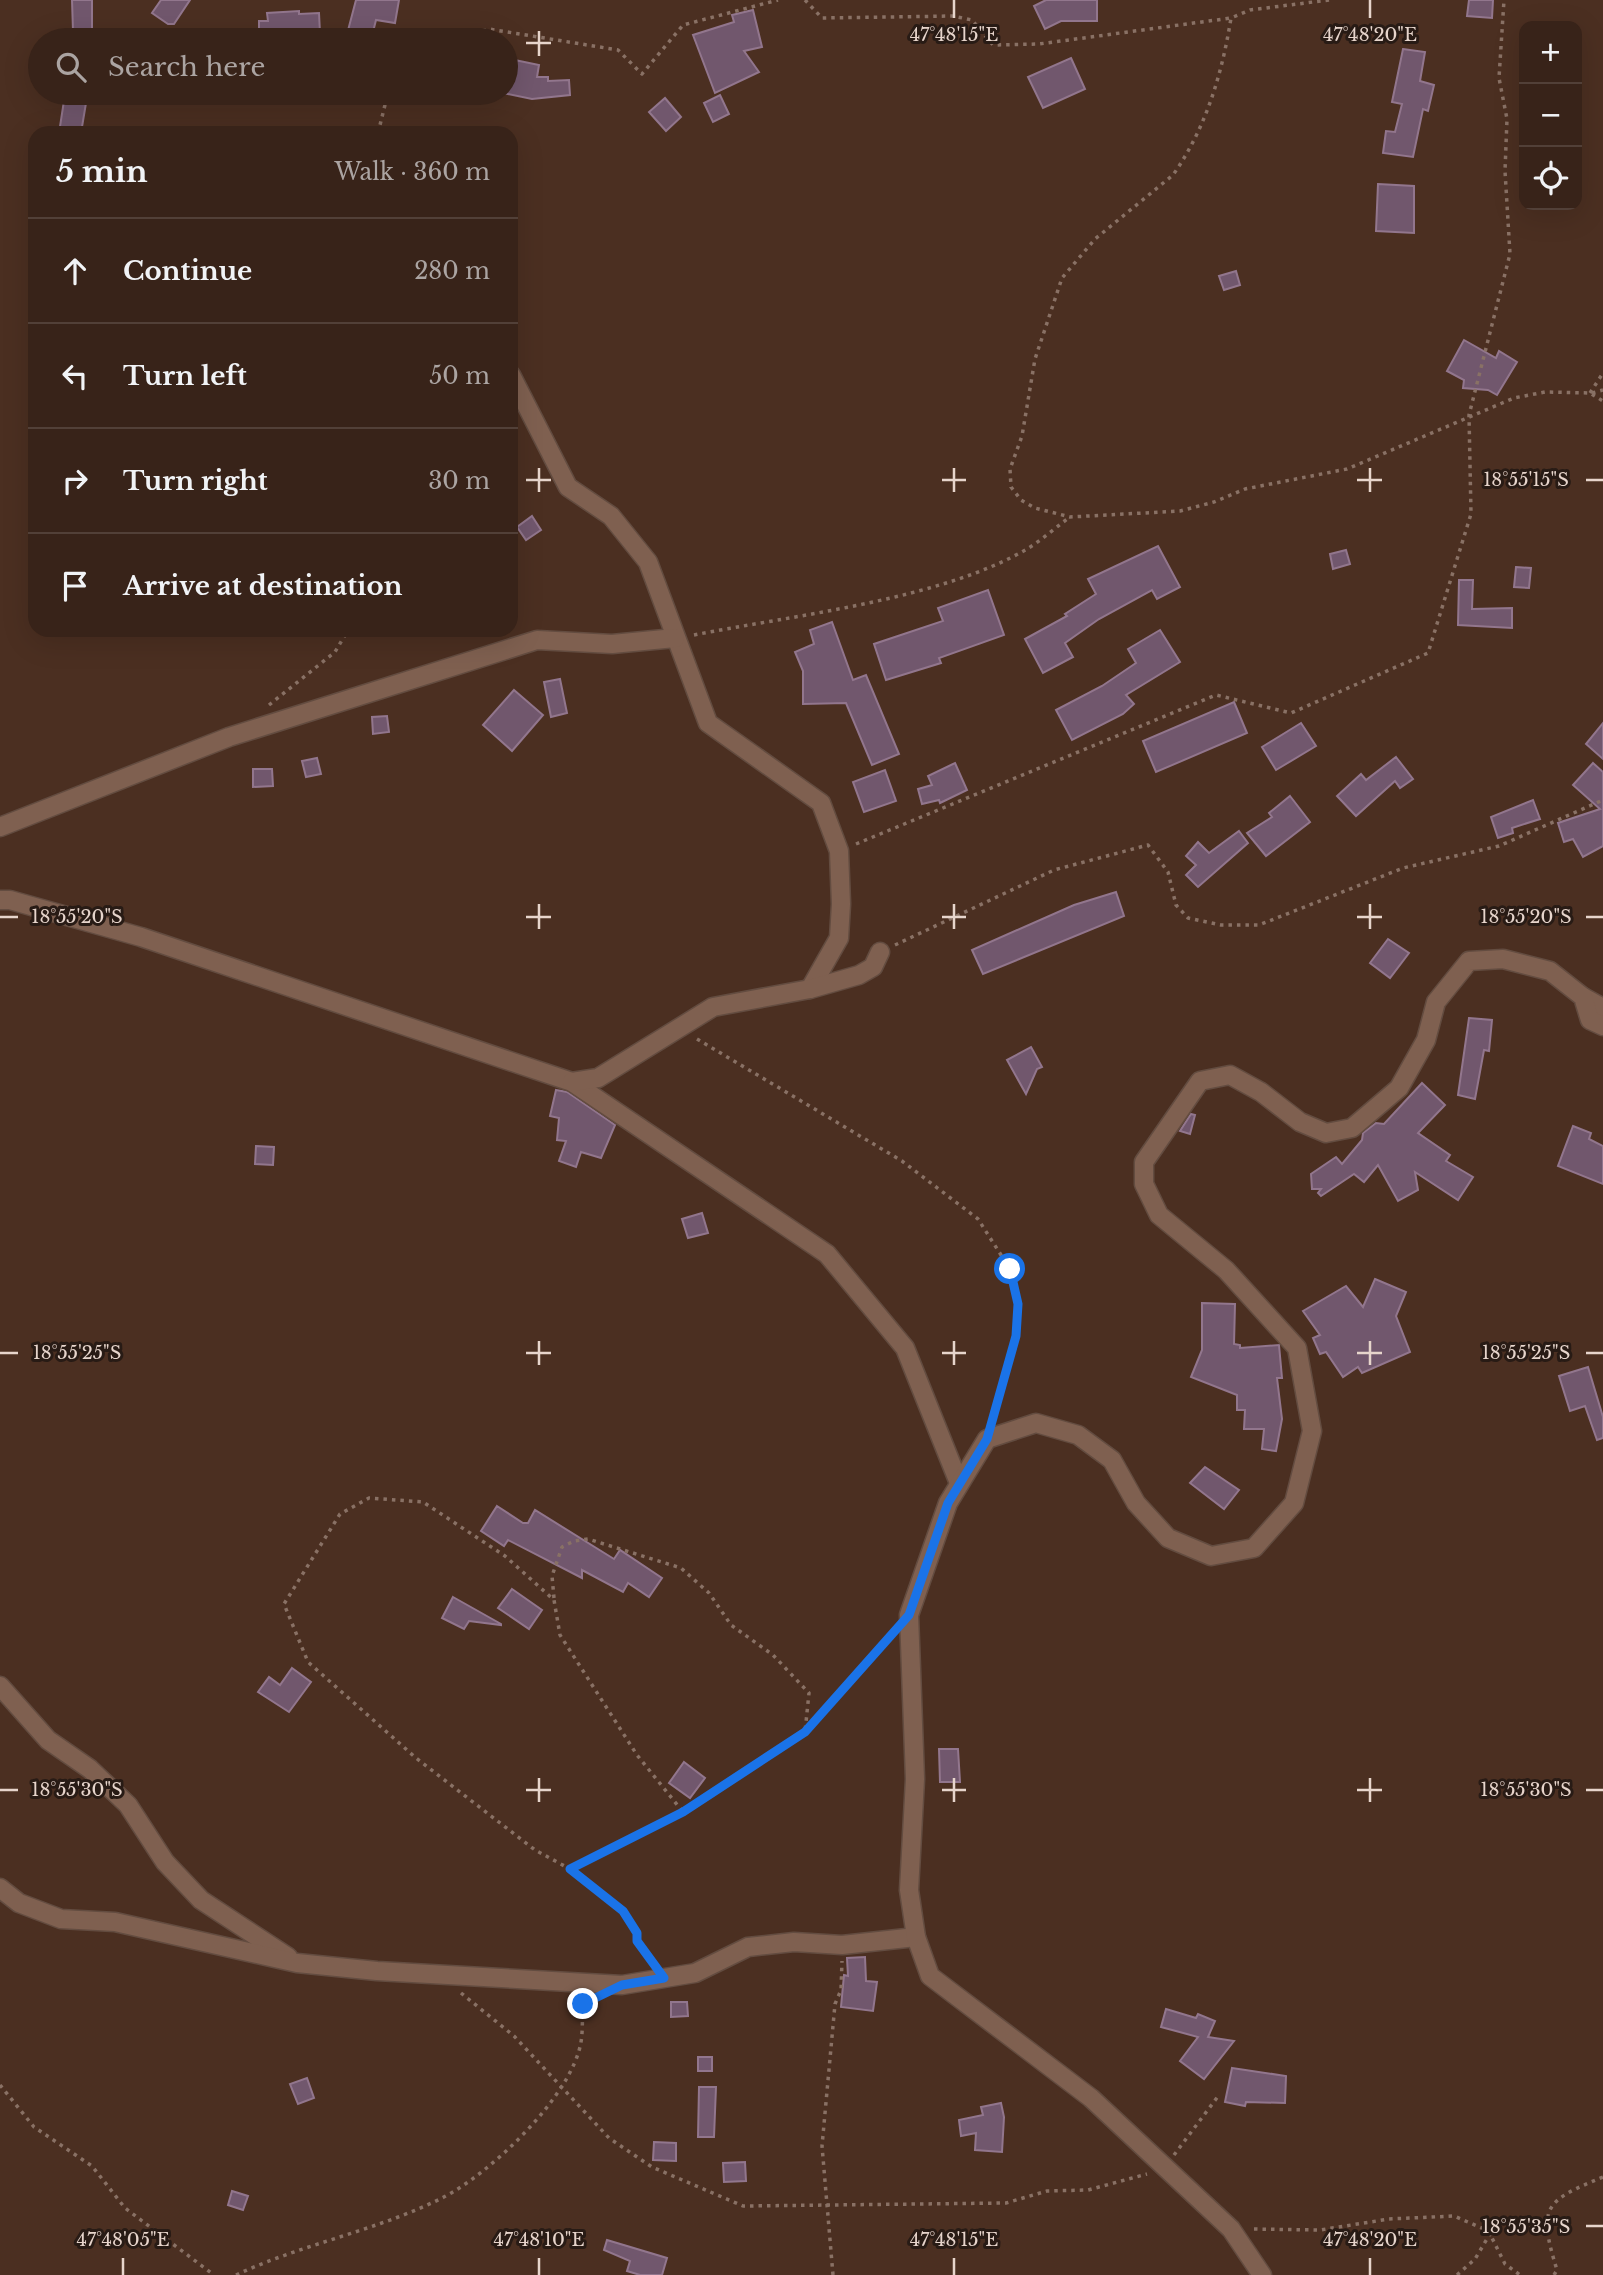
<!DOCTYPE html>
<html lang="en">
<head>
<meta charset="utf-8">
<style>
	body { margin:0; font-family:"Libre Baskerville",serif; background:#432f26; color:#f1f3f6 }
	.controls { position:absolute; right:21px; top:21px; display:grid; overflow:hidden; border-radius:14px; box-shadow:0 7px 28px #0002 }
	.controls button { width:63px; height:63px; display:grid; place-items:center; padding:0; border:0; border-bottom:2px solid #524038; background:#382319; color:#f1f3f6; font:35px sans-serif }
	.stop { position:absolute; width:21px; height:21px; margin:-16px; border:5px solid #1a73e8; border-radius:50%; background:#fff }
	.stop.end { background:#1a73e8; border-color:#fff; box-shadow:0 2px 7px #0008 }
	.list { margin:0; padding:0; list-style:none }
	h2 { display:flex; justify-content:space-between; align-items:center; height:91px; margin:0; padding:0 28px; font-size:30px }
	h2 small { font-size:23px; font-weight:400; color:#aba4a2 }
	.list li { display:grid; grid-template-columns:46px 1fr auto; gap:21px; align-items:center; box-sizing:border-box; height:105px; padding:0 28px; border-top:2px solid #524038 }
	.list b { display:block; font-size:26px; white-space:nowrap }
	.list em { font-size:23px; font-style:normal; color:#aba4a2 }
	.icon { flex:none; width:38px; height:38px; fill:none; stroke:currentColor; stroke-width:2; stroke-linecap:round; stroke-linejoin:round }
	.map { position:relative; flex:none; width:1603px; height:2275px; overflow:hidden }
	.search { position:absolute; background:#382319; box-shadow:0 7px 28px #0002; left:28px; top:28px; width:490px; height:77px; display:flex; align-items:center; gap:18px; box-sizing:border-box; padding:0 24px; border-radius:38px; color:#aba4a2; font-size:26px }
	.panel { position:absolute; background:#382319; box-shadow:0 7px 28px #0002; left:28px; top:126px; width:490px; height:511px; border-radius:21px }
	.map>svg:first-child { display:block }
	.building { fill:#71576d; stroke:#92768d; stroke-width:2 }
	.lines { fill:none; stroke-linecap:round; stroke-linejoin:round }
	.minor-casing { stroke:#634c40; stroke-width:21 }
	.tertiary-casing { stroke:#634c40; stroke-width:21 }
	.path { stroke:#897165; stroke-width:3.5; stroke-dasharray:3.5 5; stroke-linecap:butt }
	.minor { stroke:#7f6050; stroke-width:18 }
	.tertiary { stroke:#7f6050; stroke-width:18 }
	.route { stroke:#1a73e8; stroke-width:9 }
	.ticks { fill:none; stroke:#e7d5cc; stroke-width:2.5 }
	.ticks-label { font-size:18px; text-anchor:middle; fill:#e7d5cc; stroke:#281b15; stroke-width:6; stroke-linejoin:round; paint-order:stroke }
</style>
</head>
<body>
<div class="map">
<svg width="1603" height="2275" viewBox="0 0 1603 2275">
	<rect width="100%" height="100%" fill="#4b2f21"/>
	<!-- building -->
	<g class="building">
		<polygon points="72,0 92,0 92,30 73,31"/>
		<polygon points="161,0 190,0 174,24 168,24 152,13"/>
		<polygon points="356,0 399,0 395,23 376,20 371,40 346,38"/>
		<polygon points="1046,0 1097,0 1097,21 1061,21 1045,29 1034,6"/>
		<polygon points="1469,0 1493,0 1492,18 1467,16"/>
		<polygon points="753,10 762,47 744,51 759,72 715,93 693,35 734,22 732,15"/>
		<polygon points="299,11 299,14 319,13 320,33 285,35 285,40 259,40 259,21 268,21 267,13"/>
		<polygon points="1403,49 1425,52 1420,81 1434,85 1428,111 1423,109 1413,157 1383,153 1386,131 1395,132 1402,104 1392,102"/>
		<polygon points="1071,58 1085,89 1043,108 1028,77"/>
		<polygon points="510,59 539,65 537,77 548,77 548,81 569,80 570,95 532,99 503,93"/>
		<polygon points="65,94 87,97 81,133 59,133"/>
		<polygon points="720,95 729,114 713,122 704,103"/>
		<polygon points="665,98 681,117 666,131 649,112"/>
		<polygon points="1378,184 1414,186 1414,233 1376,231"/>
		<polygon points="1236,271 1240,285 1224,290 1219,276"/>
		<polygon points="1464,340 1496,358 1499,351 1517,362 1497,395 1488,390 1463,388 1464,380 1447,371"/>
		<polygon points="532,516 541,530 526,540 517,527"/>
		<polygon points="1158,546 1180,587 1157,599 1152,590 1099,619 1065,643 1073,657 1043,673 1025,639 1067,616 1065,614 1096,594 1088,579"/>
		<polygon points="1346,550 1350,564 1333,569 1330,554"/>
		<polygon points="1516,567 1531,568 1529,588 1514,587"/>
		<polygon points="1459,580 1473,580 1472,609 1512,608 1512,628 1458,625"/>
		<polygon points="988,590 1004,635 939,658 941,663 886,680 874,644 943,621 938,608"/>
		<polygon points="832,622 853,680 866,675 899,754 872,765 846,703 803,704 803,671 795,652 814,644 810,630"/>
		<polygon points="1160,630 1180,662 1126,695 1134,704 1123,714 1072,740 1056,710 1102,686 1136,663 1128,649"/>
		<polygon points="560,679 567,713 551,717 544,682"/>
		<polygon points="514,690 543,715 512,751 483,725"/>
		<polygon points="1234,702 1247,733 1156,772 1143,741"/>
		<polygon points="387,716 389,732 373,734 372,717"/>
		<polygon points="1301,723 1316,746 1276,770 1262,747"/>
		<polygon points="1603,723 1603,759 1586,744"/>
		<polygon points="1396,757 1413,779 1400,788 1395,781 1356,816 1337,796 1361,774 1366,780"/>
		<polygon points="317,758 321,774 306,777 302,761"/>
		<polygon points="955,763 967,790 940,803 939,800 922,804 918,789 932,785 928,776"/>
		<polygon points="1593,763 1603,772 1603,846 1583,857 1573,839 1564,842 1558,823 1600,809 1573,785"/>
		<polygon points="253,769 272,769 273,786 253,787"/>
		<polygon points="885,770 896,801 864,812 853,782"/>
		<polygon points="1290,796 1310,822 1266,856 1247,833 1272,817 1269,813"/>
		<polygon points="1533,800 1540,819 1512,828 1513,833 1498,838 1491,817"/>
		<polygon points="1239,831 1248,843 1198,887 1186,875 1196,865 1186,856 1198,842 1209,853"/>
		<polygon points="1116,892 1124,916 983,974 972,950 1074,905"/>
		<polygon points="1388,939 1409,953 1390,978 1370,963"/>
		<polygon points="1469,1018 1492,1020 1489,1051 1484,1050 1475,1099 1458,1095"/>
		<polygon points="1031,1047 1042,1067 1037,1069 1026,1094 1007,1060"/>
		<polygon points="1422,1083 1445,1105 1418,1133 1450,1155 1446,1161 1473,1177 1458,1200 1415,1172 1418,1190 1398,1201 1378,1165 1364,1182 1354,1174 1321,1196 1318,1193 1321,1189 1312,1189 1311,1174 1336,1157 1342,1164 1362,1140 1363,1133 1376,1123 1384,1124"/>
		<polygon points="556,1090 567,1092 615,1125 601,1158 581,1152 576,1167 559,1161 566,1141 557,1140 559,1118 550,1116"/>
		<polygon points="1191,1114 1195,1115 1190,1134 1180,1131"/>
		<polygon points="1573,1126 1591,1133 1589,1139 1603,1146 1603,1184 1558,1166"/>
		<polygon points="256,1146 274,1147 273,1165 255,1164"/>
		<polygon points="702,1213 708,1233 688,1238 682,1219"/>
		<polygon points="1375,1279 1406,1292 1396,1316 1410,1352 1362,1373 1358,1367 1343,1377 1326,1352 1320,1354 1313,1338 1320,1335 1303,1311 1346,1286 1363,1307"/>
		<polygon points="1202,1303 1235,1304 1234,1344 1240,1345 1240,1348 1279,1345 1282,1378 1277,1378 1282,1419 1276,1451 1262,1449 1264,1429 1244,1429 1245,1410 1237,1410 1237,1395 1191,1377 1202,1350"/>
		<polygon points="1588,1367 1603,1417 1603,1438 1597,1440 1585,1406 1570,1411 1559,1376"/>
		<polygon points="1205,1467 1239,1490 1224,1509 1190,1483"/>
		<polygon points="497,1506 523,1523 528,1523 535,1510 614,1559 620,1550 662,1578 649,1597 628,1583 623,1592 582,1570 582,1578 508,1540 504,1546 481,1531"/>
		<polygon points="512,1589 542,1610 529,1629 498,1608"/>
		<polygon points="453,1597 501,1624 501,1625 469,1621 464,1629 442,1618"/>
		<polygon points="292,1668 311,1682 289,1712 258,1692 269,1677 280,1685"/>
		<polygon points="939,1749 958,1749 960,1782 940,1782"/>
		<polygon points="684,1762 705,1778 690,1798 669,1783"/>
		<polygon points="865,1957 866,1981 877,1982 873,2011 841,2007 844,1975 848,1976 847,1958"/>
		<polygon points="671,2002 687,2002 688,2016 671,2017"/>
		<polygon points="1166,2009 1196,2018 1198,2014 1215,2021 1208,2037 1234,2041 1204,2079 1180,2061 1198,2037 1161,2027"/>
		<rect x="698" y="2057" width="14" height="14"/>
		<polygon points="1232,2068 1286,2076 1285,2103 1246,2102 1245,2106 1225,2102"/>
		<polygon points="307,2078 314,2098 298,2104 290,2084"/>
		<polygon points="699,2087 716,2087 714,2137 698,2137"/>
		<polygon points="1001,2103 1004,2117 1002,2152 975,2150 976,2133 961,2136 959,2120 983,2115 981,2107"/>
		<polygon points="654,2142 676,2143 676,2161 653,2160"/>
		<polygon points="745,2162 746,2181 724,2182 723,2163"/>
		<polygon points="232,2191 248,2196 243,2210 228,2205"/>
		<polygon points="607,2240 667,2258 662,2275 640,2275 627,2271 630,2261 604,2250"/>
	</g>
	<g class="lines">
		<!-- minor casing -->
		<g class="minor-casing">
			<g id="minor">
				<polyline points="511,375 568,487 611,516 648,562 708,723 821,803 839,851 841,904 839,938 810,989"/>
				<polyline points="0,827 229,737 537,640 612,644 675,638"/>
				<polyline points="0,900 10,900 141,937 572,1082 827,1254 905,1348 959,1483"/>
				<polyline points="1583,997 1603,1008"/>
				<polyline points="572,1082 598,1078 713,1007 810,989 859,975 873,967 880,952"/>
				<polyline points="0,1686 48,1740 90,1769 128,1805 165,1862 201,1900 288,1957"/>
				<polyline points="0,1888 19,1903 61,1919 115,1922 297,1963 377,1971 622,1985 695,1973 748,1947 794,1942 842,1945 916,1937"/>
			</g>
		</g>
		<!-- tertiary casing -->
		<g class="tertiary-casing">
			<polyline id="tertiary" points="1262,2275 1231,2229 1091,2098 930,1976 916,1937 909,1890 915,1779 909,1615 948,1503 987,1439 1036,1423 1078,1435 1112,1460 1136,1503 1168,1538 1211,1556 1254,1548 1294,1503 1312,1431 1297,1348 1226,1270 1159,1215 1144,1184 1144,1162 1200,1081 1230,1075 1261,1092 1300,1122 1326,1133 1352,1128 1399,1088 1426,1040 1436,1002 1469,961 1503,959 1550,971 1583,997 1590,1020 1603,1026"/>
		</g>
		<!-- path -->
		<g class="path">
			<polyline points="805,0 822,18 953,16 972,20 993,45 1039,44 1231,18"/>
			<path d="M1329,0L1250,10L1231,18C1222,74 1206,128 1173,175L1095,239L1062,278L1035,359L1022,436L1010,469L1011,487L1021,500L1035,508L1070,517L1180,511L1214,502L1245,489L1347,469L1514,398L1545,392L1590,393L1603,401"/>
			<polyline points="450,40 489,29 618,50 642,74 683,25 778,0"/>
			<polyline points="378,133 388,93"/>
			<polyline points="1590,393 1603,373"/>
			<polyline points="1592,393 1603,390"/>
			<path d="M694,635C795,615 939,600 1027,549C1042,540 1056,527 1070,517"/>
			<polyline points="269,705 335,652 348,630"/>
			<polyline points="856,844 1216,695 1291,713 1428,653 1471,514 1469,415 1510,254 1505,171 1507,119 1499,78 1504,0"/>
			<polyline points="895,945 1054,870 1148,845 1168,872 1176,905 1188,918 1221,925 1259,925 1403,868 1499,846 1603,800"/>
			<polyline points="697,1039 902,1161 978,1219 1010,1269 1018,1304 1016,1336 992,1420"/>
			<polyline points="554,1598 552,1576 562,1547 574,1541 588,1539 681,1568 709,1593 731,1625 773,1655 809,1693 805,1732"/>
			<polyline points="571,1869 683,1812 805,1732 891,1635"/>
			<polyline points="653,1963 637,1941 637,1933 623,1911 570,1869 535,1850 416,1758 308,1662 284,1604 340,1514 369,1498 423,1502 505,1556 554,1600 560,1635 637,1755 683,1812"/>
			<polyline points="461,1993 514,2036 609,2138 652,2167 743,2206 1006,2203 1047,2191 1088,2190 1147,2174"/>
			<polyline points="0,2085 34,2127 92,2166 125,2208 214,2275"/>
			<polyline points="1174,2155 1219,2095"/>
			<polyline points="1254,2229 1320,2230 1389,2219 1454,2216 1484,2229 1490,2234 1505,2264 1520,2275"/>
			<path d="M236,2275C302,2244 376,2231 442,2198C490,2174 572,2096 581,2042C583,2030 582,2016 583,2004L588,2002"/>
			<polyline points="833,2275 822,2146 835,2004 841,1990 842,1961"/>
			<polyline points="1457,2275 1475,2259 1490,2234"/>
			<path d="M1554,2275L1557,2270C1537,2206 1545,2201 1603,2177"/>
		</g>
		<!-- minor -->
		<use href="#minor" class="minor"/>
		<!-- tertiary -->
		<use href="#tertiary" class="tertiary"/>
	</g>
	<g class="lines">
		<!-- route -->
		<polyline class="route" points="583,2004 622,1985 664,1978 637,1941 637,1933 623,1911 570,1869 683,1812 805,1732 909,1615 948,1503 987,1439 1016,1336 1018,1304 1010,1269"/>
	</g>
	<!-- ticks -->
	<path class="ticks" d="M954,0V18M1370,0V18M539,31V56M526,43H551M539,468V492M954,468V492M1370,468V492M526,480H551M942,480H966M1357,480H1382M1586,480H1603M539,904V929M954,904V929M1370,904V929M0,917H18M526,917H551M942,917H966M1357,917H1382M1586,917H1603M539,1341V1365M954,1341V1365M1370,1341V1365M0,1353H18M526,1353H551M942,1353H966M1357,1353H1382M1586,1353H1603M539,1778V1802M954,1778V1802M1370,1778V1802M0,1790H18M526,1790H551M942,1790H966M1357,1790H1382M1586,1790H1603M1586,2226H1603M123,2258V2275M539,2258V2275M954,2258V2275M1370,2258V2275"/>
	<g class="ticks-label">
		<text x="954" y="41">47°48'15"E</text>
		<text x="1370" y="41">47°48'20"E</text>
		<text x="1526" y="486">18°55'15"S</text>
		<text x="77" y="923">18°55'20"S</text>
		<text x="1526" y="923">18°55'20"S</text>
		<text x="77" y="1359">18°55'25"S</text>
		<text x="1526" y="1359">18°55'25"S</text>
		<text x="77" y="1796">18°55'30"S</text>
		<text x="1526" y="1796">18°55'30"S</text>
		<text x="1526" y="2233">18°55'35"S</text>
		<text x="123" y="2246">47°48'05"E</text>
		<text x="539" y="2246">47°48'10"E</text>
		<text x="954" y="2246">47°48'15"E</text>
		<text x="1370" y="2246">47°48'20"E</text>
	</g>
</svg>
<div class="controls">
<button>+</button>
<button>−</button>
<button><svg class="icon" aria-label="locate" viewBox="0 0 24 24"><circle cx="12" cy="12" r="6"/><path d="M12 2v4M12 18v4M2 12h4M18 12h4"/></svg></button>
</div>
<div class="stop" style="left:1010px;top:1269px"></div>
<div class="stop end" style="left:583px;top:2004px"></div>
<div class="search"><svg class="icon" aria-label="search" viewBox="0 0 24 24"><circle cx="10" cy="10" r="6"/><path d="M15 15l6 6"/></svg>Search here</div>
<section class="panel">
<h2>5 min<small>Walk · 360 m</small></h2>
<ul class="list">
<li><svg class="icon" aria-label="ahead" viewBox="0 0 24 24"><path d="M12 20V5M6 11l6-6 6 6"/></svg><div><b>Continue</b></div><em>280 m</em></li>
<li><svg class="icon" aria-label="left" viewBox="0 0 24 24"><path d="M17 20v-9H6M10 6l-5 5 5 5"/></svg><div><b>Turn left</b></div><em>50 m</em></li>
<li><svg class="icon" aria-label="right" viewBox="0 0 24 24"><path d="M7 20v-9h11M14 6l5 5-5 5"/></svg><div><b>Turn right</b></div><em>30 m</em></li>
<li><svg class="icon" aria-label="arrive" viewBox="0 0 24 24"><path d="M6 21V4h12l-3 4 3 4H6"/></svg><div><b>Arrive at destination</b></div></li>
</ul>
</section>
</div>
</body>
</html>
